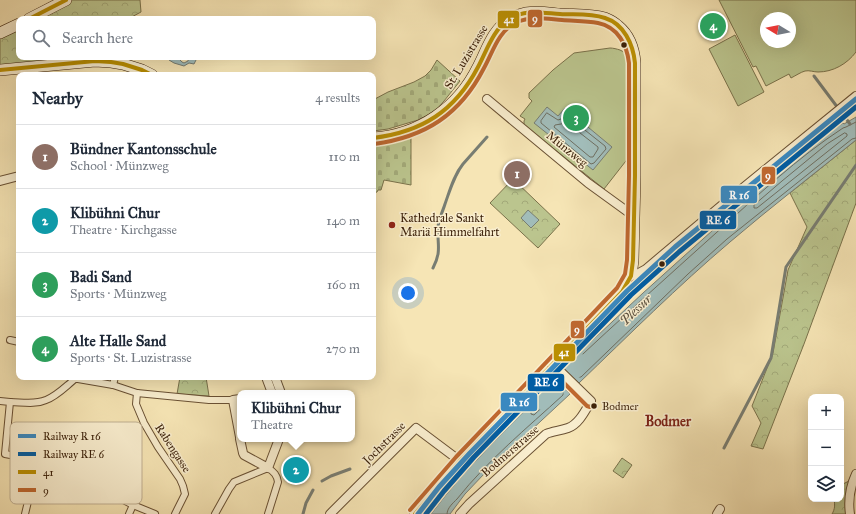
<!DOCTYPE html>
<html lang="en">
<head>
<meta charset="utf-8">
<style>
	body { margin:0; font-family:"IM FELL Great Primer",serif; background:#f2f2f3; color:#1f2937 }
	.controls { position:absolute; right:12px; bottom:12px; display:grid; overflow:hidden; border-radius:8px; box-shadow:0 4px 16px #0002 }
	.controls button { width:36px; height:36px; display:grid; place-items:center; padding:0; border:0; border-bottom:1px solid #e0e1e3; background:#fff; color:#1f2937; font:20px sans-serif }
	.compass { position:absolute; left:760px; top:12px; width:36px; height:36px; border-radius:50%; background:#fff; box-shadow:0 4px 16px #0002; rotate:280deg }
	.you { position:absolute; left:408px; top:293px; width:14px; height:14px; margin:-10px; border:3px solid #fff; border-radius:50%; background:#1a73e8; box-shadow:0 0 0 6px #1a73e833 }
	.badge { display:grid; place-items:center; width:26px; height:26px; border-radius:50%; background:#7c3aed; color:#fff; font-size:13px; font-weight:700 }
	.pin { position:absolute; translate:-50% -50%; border:2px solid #fff; box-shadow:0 1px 4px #0006 }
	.popup { position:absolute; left:237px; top:390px; width:118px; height:52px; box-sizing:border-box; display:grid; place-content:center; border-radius:8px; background:#fff; filter:drop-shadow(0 1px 3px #0005); font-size:13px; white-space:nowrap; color:#747a83 }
	.popup b { font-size:15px; color:#1f2937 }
	.popup::after { content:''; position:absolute; left:50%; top:100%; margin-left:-8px; border:8px solid transparent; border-top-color:#fff }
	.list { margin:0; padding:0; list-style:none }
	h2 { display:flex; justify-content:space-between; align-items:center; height:52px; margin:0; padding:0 16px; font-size:17px }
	h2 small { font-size:13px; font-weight:400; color:#747a83 }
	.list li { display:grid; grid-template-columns:26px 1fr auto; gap:12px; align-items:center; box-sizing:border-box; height:64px; padding:0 16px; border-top:1px solid #e0e1e3 }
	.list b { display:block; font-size:15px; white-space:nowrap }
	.list p { margin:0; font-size:13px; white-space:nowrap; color:#747a83 }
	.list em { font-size:13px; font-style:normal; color:#747a83 }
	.icon { flex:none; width:22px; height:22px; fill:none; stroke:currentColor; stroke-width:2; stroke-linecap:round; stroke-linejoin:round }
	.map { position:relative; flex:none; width:856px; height:514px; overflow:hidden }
	.search { position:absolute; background:#fff; box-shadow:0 4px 16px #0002; left:16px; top:16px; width:360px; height:44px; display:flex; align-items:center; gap:10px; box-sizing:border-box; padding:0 14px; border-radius:8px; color:#747a83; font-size:15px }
	.panel { position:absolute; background:#fff; box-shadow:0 4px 16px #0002; left:16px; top:72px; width:360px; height:308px; border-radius:8px }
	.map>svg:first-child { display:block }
	.forest { fill:url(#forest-crowns); stroke:#7a724b }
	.cemetery { fill:url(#cemetery-stones); stroke:#7a724b }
	.pitch { fill:#bbc58e; stroke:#7a724b; fill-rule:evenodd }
	.water { fill:#a1bcb9; stroke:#787d72 }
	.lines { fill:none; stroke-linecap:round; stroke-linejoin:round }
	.shore { stroke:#6e6e60; stroke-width:1 }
	.stream { stroke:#787d72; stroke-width:3 }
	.river { stroke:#a1bcb9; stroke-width:18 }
	.pedestrian-casing { stroke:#695033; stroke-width:8 }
	.minor-casing { stroke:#695033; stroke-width:10 }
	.secondary-casing { stroke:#3a1f08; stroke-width:12 }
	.pedestrian { stroke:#f9eecf; stroke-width:6 }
	.minor { stroke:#f9eecf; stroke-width:8 }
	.secondary { stroke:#f9eecf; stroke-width:11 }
	.bus-1-casing { stroke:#f9eecf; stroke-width:7 }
	.bus-2-casing { stroke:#f9eecf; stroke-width:7 }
	.bus-1 { stroke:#ba8f03; stroke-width:4 }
	.bus-2 { stroke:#bf682f; stroke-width:4 }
	.rail-1-casing { stroke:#f9eecf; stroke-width:8 }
	.rail-2-casing { stroke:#f9eecf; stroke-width:8 }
	.rail-1 { stroke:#3a89c0; stroke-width:5 }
	.rail-2 { stroke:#005da4; stroke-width:5 }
	.bus-dot { fill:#3a1f08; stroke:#f9eecf; stroke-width:1.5 }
	.poi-dot { fill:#8f2418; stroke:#f9eecf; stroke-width:1.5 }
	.labels { text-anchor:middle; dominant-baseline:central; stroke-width:3; stroke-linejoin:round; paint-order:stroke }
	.bus-label { font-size:11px; fill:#3a1f08; stroke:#f9eecf; text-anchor:start }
	.street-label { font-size:12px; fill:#3a1f08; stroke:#f9eecf }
	.poi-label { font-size:12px; fill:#3a1f08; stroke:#f9eecf; text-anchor:start }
	.water-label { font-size:13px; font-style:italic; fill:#594e3d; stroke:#f9eecf }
	.quarter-label { font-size:14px; font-weight:bold; fill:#7a1f14; stroke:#f9eecf }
	.key { fill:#f9eecf; stroke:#c0b093; stroke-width:1 }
	.key-label { font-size:11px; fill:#3a1f08 }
	.line-badge { stroke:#f9eecf; stroke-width:1.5 }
	.badge-label { font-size:11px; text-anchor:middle; font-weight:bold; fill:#fff }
</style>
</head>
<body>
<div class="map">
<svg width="856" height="514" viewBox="0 0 856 514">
	<defs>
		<pattern id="forest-crowns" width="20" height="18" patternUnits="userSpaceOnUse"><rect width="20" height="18" fill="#bbc58e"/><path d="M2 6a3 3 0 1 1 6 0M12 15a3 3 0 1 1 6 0" fill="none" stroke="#a2a979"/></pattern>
		<pattern id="cemetery-stones" width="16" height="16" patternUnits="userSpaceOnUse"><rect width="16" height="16" fill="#bbc58e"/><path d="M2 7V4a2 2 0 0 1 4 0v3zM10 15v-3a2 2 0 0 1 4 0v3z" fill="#a2a979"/></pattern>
	</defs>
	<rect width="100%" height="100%" fill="#f6e5b5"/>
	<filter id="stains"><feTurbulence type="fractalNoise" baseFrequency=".005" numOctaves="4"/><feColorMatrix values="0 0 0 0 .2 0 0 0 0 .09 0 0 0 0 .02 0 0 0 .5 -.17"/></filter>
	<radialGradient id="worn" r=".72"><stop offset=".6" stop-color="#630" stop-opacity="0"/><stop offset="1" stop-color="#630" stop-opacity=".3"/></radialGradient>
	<!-- forest -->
	<g class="forest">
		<polygon points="66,0 140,0 141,12 128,19 29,19"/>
		<polygon points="19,24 19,57 95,57 0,70 0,33"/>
		<polygon points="856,140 856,203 804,344 763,449 751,446 761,423 752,406 773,353 788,270 807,227 790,193"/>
		<polygon points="513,179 560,224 538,248 490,203"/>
		<polygon points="180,377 206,377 209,396 177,394"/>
		<polygon points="622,458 632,465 623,478 613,471"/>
		<path d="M851,480L847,514H832C835,509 835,505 834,499H841V485Z"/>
	</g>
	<!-- cemetery -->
	<g class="cemetery">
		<polygon points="437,60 460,81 444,101 437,109 428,115 418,120 388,129 373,131 373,100 388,92 414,82 425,76 431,70"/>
		<polygon points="411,137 411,185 384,180 381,190 378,190 377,192 373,193 373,145 394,142"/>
	</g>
	<!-- pitch -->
	<g class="pitch">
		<path d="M719,0H856V52C847,64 833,72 818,72C814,72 809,70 805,71C801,72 795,76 791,78L789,74L766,86L756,66L753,67ZM766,18H790V42H766Z"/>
		<polygon points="735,35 764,92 738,106 709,49"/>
		<path d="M610,48C613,48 617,49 620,50C629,53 629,65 630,73L629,157L604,189L524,125V121L525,119L520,116L532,101L529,98V93L553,70L574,53Z"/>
	</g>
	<!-- water -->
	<g class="water">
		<polygon points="169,57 177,57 182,62 184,63 188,61 189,57 196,57 196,60 194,64 189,63 184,66 174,63 169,60"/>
		<polygon points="547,107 558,116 565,108 612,147 593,170 534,123"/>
		<path d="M856,117V140C814,174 771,207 730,242C678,286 629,335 579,383L564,369V365L567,364L643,293L743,203L776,174L822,137L843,123L844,124Z"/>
		<polygon points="528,210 539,220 531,228 521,218"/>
		<polygon points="551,378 555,379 570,394 485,473 465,494 450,514 426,514 460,473"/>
	</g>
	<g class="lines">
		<!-- shore -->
		<g class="shore">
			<polygon points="547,113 558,120 561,119 564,115 566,115 605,146 606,149 594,163 591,164 541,123 541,121"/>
			<polygon points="566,122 598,147 598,149 593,157 590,157 554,127 555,125 561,124"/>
			<path d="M856,122L846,127L843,128C797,158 757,196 716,233C667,277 618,321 570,366V369L578,377H581L688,274L727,239L852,139L856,138"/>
			<polygon points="845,133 847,134 847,136 757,208 754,208 754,205 782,181 827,144"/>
			<polygon points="553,390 556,392 555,395 534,415 531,414 531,412"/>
			<path d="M431,514C466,467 510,426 551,384H554L563,392V395C527,428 488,460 457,499C453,503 447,508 447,514"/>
		</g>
		<!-- stream -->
		<g class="stream">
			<polyline points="814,76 850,124"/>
			<path d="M433,268C442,251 437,244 438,228C438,220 443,211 445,204C450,190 454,175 463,164L487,137"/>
			<polyline points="724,448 771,358 786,267 856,165"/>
			<polyline points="322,481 331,476 350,469"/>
			<polyline points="303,514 306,503 313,490"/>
		</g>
		<!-- river -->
		<polyline class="river" points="542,401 581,363"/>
		<!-- pedestrian casing -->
		<g class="pedestrian-casing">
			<g id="pedestrian">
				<polyline points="10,340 19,342"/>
				<polyline points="113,385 115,377"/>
				<polyline points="137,393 136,404 144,423 158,447 180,479 183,486 185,494 175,514"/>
				<polyline points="0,401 10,402 5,454 38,460 77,476 133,505 155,514"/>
				<path d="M10,402C21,402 35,405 46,400C57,396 66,386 75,379H78L113,385L137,393L209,400H233"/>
				<polyline points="25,514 38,460"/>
				<polyline points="129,514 133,505"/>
				<path d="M215,514L229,489L234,482L268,468C274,472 277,475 278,482L268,514"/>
			</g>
		</g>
		<!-- minor casing -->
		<g class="minor-casing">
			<g id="minor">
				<polyline points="487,99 588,183 628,212 634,213"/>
				<polyline points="0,181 19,176"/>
				<polyline points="631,276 637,274 646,269 728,200 856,96"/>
				<polyline points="266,377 272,393"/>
				<polyline points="275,377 281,393"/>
				<polyline points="240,399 233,400 240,437"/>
				<polyline points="240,439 243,453 244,455 268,468 279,439"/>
				<polyline points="330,514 416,428 460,461"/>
				<path d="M460,514L469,504L546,434C553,431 560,431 568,428C579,424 585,411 591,401L553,364"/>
				<polyline points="717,514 720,509"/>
				<path d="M850,514C848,500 850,487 856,474"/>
			</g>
		</g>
		<!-- secondary casing -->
		<g class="secondary-casing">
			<g id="secondary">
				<polyline points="29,19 66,0"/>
				<polyline points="0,33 19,24"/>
				<polyline points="0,70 95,61 111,62 123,64 142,70 152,75"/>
				<path d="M373,138C419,135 458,108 478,67C487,50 492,30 510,19C515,16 521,14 526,13C537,11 549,13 560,14C575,15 590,14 605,18C610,20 614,22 618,26C629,35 634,49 635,63V176L633,260L631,276L622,292L460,461L415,514"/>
			</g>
		</g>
		<!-- pedestrian -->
		<use href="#pedestrian" class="pedestrian"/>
		<!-- minor -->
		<use href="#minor" class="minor"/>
		<!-- secondary -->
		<use href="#secondary" class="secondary"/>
		<!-- bus-1 casing -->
		<g class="bus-1-casing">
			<g id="bus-1">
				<polyline points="29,19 66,0"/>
				<polyline points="0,70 95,61 111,62 123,64 142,70 152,75"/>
				<path d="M373,138C422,132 455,111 478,67C487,50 493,30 509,19C525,9 543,13 560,14C574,15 590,13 605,18C624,24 633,44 635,63V176L633,260L631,276L622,292L460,461L415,514"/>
			</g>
		</g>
		<!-- bus-2 casing -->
		<g class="bus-2-casing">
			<g id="bus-2">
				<path d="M374,144C425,137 460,115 484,68C493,52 498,31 517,22C531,16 547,19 562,20C574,21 586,21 598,23C618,27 627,45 629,63V176L627,260L625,274L617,288L456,457L410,510"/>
				<polyline points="633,282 639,279 650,274 732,205 856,104"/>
				<polyline points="549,368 587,406 590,407 594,406"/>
			</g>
		</g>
		<!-- bus-1 -->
		<use href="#bus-1" class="bus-1"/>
		<!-- bus-2 -->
		<use href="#bus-2" class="bus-2"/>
		<!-- rail-1 casing -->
		<g class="rail-1-casing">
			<polyline id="rail-1" points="418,514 439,487 470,453 627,291 675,247 856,99"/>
		</g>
		<!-- rail-2 casing -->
		<g class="rail-2-casing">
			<polyline id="rail-2" points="426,514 444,491 474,457 631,295 679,252 856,107"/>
		</g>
		<!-- rail-1 -->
		<use href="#rail-1" class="rail-1"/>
		<!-- rail-2 -->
		<use href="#rail-2" class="rail-2"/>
	</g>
	<!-- markers -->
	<g class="bus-dot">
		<circle cx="624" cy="45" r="3.5"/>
		<circle cx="662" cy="264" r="3.5"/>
		<circle cx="594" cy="406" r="3.5"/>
	</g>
	<circle class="poi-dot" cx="392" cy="225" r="4"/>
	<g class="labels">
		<!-- bus labels -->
		<g class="bus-label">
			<text x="602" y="406">Bodmer</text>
		</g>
		<!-- street labels -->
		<g class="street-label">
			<text transform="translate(466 57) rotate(-59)">St. Luzistrasse</text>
			<text transform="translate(567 149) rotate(39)">Münzweg</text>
			<text transform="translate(384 443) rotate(-45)">Jochstrasse</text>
			<text transform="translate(173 448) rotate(57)">Rabengasse</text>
			<text transform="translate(510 451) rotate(-41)">Bodmerstrasse</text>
		</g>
		<!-- poi labels -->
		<g class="poi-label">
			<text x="400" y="218">Kathedrale Sankt<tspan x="400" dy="14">Mariä Himmelfahrt</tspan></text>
		</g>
		<!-- water labels -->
		<g class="water-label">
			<text transform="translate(636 310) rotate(-44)">Plessur</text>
		</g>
		<!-- quarter labels -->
		<g class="quarter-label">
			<text x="668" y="421">Bodmer</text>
		</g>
	</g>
	<!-- legend -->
	<rect x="10" y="422" width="132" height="82" rx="6" class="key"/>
	<rect x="18" y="434" width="18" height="4" fill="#3a89c0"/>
	<rect x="18" y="452" width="18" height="4" fill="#005da4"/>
	<rect x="18" y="470" width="18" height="4" fill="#ba8f03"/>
	<rect x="18" y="488" width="18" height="4" fill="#bf682f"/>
	<g class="key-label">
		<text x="43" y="440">Railway R 16</text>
		<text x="43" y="458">Railway RE 6</text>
		<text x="43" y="476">41</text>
		<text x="43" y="494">9</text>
	</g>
	<g class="line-badge">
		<rect x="527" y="9" width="16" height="19" rx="4" fill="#bf682f"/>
		<rect x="497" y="10" width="23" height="19" rx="4" fill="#ba8f03"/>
		<rect x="761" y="166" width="15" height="19" rx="4" fill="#bf682f"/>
		<rect x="720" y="185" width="38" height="19" rx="4" fill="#3a89c0"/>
		<rect x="699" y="210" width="38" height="20" rx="4" fill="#005da4"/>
		<rect x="570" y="320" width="15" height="19" rx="4" fill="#bf682f"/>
		<rect x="553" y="343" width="23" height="19" rx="4" fill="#ba8f03"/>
		<rect x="527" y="373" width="38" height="19" rx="4" fill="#005da4"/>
		<rect x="500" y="392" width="38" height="20" rx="4" fill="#3a89c0"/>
	</g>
	<g class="badge-label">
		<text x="535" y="22">9</text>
		<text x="509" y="23">41</text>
		<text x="768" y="179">9</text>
		<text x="739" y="199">R 16</text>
		<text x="718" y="224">RE 6</text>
		<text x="577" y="333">9</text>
		<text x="564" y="356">41</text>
		<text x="546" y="386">RE 6</text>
		<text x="519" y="406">R 16</text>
	</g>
	<rect width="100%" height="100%" filter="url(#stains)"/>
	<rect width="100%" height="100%" fill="url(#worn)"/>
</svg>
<div class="controls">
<button>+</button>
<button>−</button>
<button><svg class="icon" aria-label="layers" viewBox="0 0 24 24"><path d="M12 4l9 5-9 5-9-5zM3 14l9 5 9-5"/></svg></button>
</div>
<svg class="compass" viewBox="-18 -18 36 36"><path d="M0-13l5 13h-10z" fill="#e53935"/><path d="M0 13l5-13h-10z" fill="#747a83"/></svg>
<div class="you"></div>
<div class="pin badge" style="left:517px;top:174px;background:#8d6e63">1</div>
<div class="pin badge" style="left:296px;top:470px;background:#0f9aa8">2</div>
<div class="popup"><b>Klibühni Chur</b>Theatre</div>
<div class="pin badge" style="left:576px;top:118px;background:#2e9e5b">3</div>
<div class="pin badge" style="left:713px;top:26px;background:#2e9e5b">4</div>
<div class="search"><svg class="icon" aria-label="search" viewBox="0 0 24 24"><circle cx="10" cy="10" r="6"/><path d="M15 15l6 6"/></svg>Search here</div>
<section class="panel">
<h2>Nearby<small>4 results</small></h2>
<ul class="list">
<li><span class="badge" style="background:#8d6e63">1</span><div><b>Bündner Kantonsschule</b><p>School · Münzweg</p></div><em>110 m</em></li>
<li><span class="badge" style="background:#0f9aa8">2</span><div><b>Klibühni Chur</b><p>Theatre · Kirchgasse</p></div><em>140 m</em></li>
<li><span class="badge" style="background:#2e9e5b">3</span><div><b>Badi Sand</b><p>Sports · Münzweg</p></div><em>160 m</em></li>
<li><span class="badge" style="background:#2e9e5b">4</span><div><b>Alte Halle Sand</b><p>Sports · St. Luzistrasse</p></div><em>270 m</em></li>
</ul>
</section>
</div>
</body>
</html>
